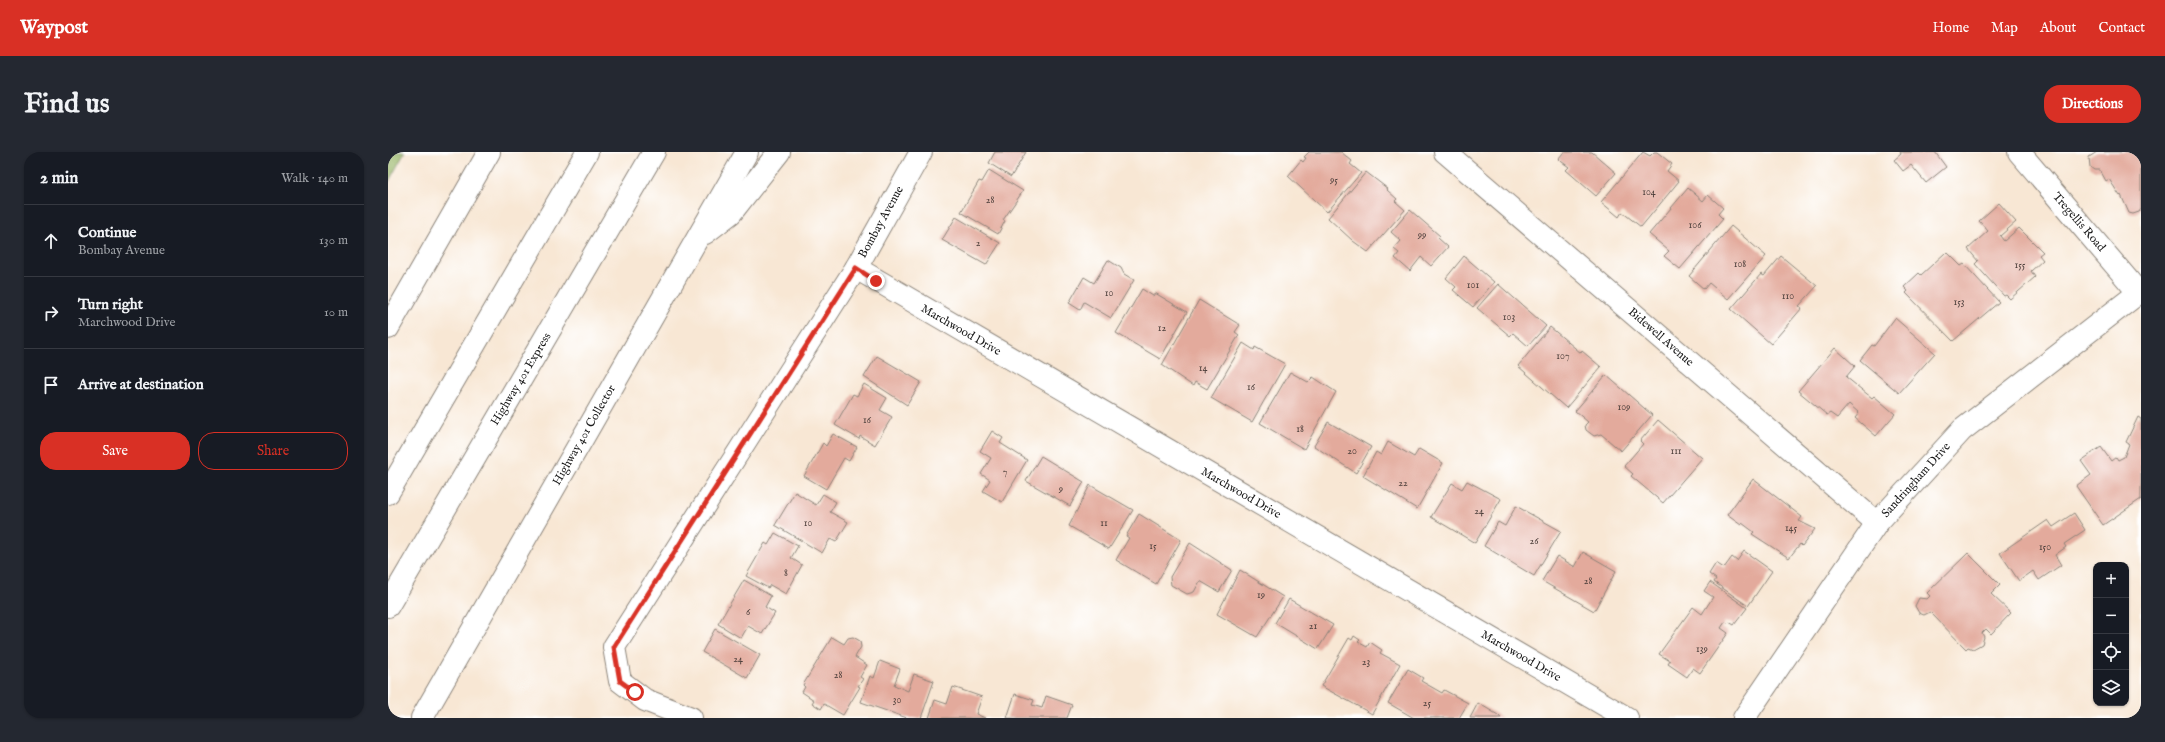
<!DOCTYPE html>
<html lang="en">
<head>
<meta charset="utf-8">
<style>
	body { margin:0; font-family:"IM FELL English",serif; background:#242831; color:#f1f3f6 }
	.controls { position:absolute; right:12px; bottom:12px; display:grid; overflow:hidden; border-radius:8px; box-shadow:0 1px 3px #0004 }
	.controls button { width:36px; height:36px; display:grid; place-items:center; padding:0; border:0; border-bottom:1px solid #363941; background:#171b24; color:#f1f3f6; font:20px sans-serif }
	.stop { position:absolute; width:12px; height:12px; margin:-9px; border:3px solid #d93025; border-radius:50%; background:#fff }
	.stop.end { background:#d93025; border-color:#fff; box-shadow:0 1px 4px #0008 }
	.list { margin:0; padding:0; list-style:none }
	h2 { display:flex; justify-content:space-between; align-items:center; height:52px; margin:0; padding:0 16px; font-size:17px }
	h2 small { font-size:13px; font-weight:400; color:#9ea1a6 }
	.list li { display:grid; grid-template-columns:26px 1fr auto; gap:12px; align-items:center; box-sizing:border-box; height:72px; padding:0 16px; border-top:1px solid #363941 }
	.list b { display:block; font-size:15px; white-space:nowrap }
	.list p { margin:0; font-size:13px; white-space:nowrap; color:#9ea1a6 }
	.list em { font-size:13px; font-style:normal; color:#9ea1a6 }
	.actions { display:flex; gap:8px; padding:12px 16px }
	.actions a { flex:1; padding:9px 0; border:1px solid #d93025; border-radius:16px; text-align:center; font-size:14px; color:#d93025 }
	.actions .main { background:#d93025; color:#fff }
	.icon { flex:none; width:22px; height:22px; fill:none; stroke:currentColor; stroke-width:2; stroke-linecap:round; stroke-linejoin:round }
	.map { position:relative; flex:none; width:1753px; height:566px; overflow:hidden; border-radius:16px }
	header { display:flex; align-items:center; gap:24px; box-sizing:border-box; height:56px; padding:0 20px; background:#d93025; color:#fff }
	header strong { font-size:19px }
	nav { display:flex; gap:22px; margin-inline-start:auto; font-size:14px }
	.intro { display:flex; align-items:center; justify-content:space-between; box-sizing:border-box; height:96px; padding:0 24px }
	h1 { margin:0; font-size:28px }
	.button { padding:10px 18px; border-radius:16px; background:#d93025; color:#fff; font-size:14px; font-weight:700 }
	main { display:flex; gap:24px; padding:0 24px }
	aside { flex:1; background:#171b24; border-radius:16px; box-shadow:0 1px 3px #0004 }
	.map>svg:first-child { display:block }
	.forest { fill:#99b668; stroke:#5a6942 }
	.building { fill:#e3aa9c }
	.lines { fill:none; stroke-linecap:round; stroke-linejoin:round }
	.minor-casing { stroke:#8a8278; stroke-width:24 }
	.highway-casing { stroke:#8a8278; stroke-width:24 }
	.minor { stroke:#fff; stroke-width:22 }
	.highway { stroke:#fff; stroke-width:22 }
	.route { stroke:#d93025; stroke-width:5 }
	.labels { text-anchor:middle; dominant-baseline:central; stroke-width:3; stroke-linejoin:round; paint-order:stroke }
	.number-label { font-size:10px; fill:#4e403c }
	.street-label { font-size:12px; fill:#1c1c1c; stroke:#fff }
</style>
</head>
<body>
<header>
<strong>Waypost</strong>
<nav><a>Home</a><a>Map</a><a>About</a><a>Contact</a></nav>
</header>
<div class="intro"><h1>Find us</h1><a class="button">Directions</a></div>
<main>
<aside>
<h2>2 min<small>Walk · 140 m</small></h2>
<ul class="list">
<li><svg class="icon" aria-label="ahead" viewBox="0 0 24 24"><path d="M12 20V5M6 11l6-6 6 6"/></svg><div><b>Continue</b><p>Bombay Avenue</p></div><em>130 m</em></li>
<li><svg class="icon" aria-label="right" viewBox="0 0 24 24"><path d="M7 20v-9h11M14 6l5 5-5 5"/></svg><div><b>Turn right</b><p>Marchwood Drive</p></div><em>10 m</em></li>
<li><svg class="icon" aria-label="arrive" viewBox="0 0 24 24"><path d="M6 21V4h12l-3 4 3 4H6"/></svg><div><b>Arrive at destination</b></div></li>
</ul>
<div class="actions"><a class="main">Save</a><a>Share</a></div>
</aside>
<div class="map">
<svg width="1753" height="566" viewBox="0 0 1753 566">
	<rect width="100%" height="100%" fill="#fff"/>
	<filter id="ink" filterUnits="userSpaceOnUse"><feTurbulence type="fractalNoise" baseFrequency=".025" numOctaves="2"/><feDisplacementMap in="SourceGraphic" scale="8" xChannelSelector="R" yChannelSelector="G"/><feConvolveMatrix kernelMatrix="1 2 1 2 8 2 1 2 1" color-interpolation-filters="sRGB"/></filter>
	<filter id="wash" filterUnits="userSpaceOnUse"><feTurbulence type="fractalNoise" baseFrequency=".012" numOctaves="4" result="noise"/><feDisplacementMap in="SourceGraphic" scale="16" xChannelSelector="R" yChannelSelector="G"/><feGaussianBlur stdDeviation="0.9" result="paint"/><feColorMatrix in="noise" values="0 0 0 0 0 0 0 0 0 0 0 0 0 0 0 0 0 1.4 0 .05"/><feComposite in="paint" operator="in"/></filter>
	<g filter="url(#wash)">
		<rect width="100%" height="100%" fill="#f8e7d4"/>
		<!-- forest -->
		<polygon class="forest" points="0,0 17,0 0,31"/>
		<g id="blocks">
			<!-- building -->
			<g class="building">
				<polygon points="607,0 638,0 623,25 601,11"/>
				<polygon points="921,0 953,0 964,9 962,12 973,21 939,60 900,24 913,8 915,10 918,6 916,5"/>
				<polygon points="1176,0 1204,0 1228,21 1208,44 1178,18 1181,15 1170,7"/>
				<polygon points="1255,0 1262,4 1266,0 1269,0 1284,12 1279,19 1291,29 1253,75 1234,60 1231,65 1213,50"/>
				<polygon points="1512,0 1547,0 1558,15 1538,31 1523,13 1515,19 1506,8 1513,2"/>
				<polygon points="1709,0 1753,0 1753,57 1751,60 1745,62 1741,61 1733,43 1732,44 1721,27 1718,29 1712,18 1706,18 1702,15 1701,5"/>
				<polygon points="601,18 635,39 615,68 617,69 610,82 573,60 591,29 594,30"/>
				<polygon points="978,20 1000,37 999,38 1009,47 1007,49 1017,58 980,100 965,89 940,66"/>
				<polygon points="1300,36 1315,49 1320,43 1335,56 1330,62 1335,67 1292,117 1276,104 1281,99 1261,82"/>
				<polygon points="1611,51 1628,70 1612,84 1616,89 1631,76 1655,100 1651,103 1655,108 1643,119 1647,125 1622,147 1618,143 1616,144 1587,112 1590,109 1580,97 1600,79 1591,69"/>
				<polygon points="1022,58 1052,84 1050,86 1060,95 1043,114 1033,105 1022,119 1007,106 1011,101 1006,97 1013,89 1003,80"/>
				<polygon points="568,65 612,91 598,113 554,88"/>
				<polygon points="1343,74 1378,104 1340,147 1321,131 1316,137 1301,124"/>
				<polygon points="1557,101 1558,103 1560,101 1573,114 1576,112 1611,150 1565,189 1518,141 1520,139 1516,135 1531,121 1533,123"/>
				<polygon points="1076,104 1106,130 1085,155 1065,138 1068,135 1058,126"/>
				<polygon points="1393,104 1429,134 1411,154 1414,156 1383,192 1343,157 1373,122 1376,124"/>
				<polygon points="720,108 733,116 736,122 746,128 723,166 696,150 692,158 681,151 696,125 706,131"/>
				<polygon points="1110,132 1158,174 1140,194 1125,181 1122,184 1089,156"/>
				<polygon points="754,137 765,144 767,141 799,160 772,207 728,181"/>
				<polygon points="811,148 852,173 847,180 851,183 819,237 807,230 805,234 774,213"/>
				<polygon points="1507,166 1547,201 1511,241 1472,208 1484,193 1486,194"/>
				<polygon points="1162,175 1193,201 1194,199 1213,215 1178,256 1130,214"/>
				<polygon points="855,191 866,198 867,195 897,212 864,270 823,246"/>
				<polygon points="1447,196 1467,214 1458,225 1484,246 1486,244 1507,262 1488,284 1467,266 1471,261 1461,252 1449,266 1442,261 1439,263 1410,239"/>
				<polygon points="489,204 533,230 519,253 476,225"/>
				<polygon points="902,220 920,230 925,225 948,240 916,297 872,271"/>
				<polygon points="1218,223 1264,263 1233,299 1213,282 1206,284 1198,278 1197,273 1200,270 1187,259"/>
				<polygon points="476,232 499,246 492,258 504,265 487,293 472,284 471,287 447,273 465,242 469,244"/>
				<polygon points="1750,265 1753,267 1753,347 1715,373 1688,334 1703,323 1693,309 1713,295 1723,309 1728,305 1730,308 1736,305 1741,292 1738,290"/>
				<polygon points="1270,268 1314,306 1275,351 1243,324 1245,322 1236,314 1255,292 1252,289"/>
				<polygon points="940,270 983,295 968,321 926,294"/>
				<polygon points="604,279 615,286 612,291 639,308 614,350 595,339 602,328 593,322 603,306 592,299"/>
				<polygon points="445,282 469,295 461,309 456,306 438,337 416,324 435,291 438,294"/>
				<polygon points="1000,290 1026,305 1031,297 1055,311 1029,357 975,324 988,300 993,303"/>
				<polygon points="653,304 696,330 682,354 638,329"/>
				<polygon points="1365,327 1414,365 1411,369 1427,377 1414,394 1412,392 1401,406 1364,382 1366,380 1354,371 1353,373 1339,363"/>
				<polygon points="1079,329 1113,347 1087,391 1043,365 1064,331 1074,337"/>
				<polygon points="702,333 745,358 721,397 681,374"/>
				<polygon points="407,340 428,353 435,342 448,350 442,360 460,370 448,390 442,387 434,401 387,373"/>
				<polygon points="1128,354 1173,379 1146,424 1096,394 1110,370 1117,374"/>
				<polygon points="1686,361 1697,378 1676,392 1678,395 1667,403 1673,413 1651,428 1645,419 1631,429 1612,401 1660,368 1665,375"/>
				<polygon points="751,362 793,388 768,432 728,408 741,386 738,384"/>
				<polygon points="387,381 410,394 403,406 414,413 398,442 382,433 380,436 358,424 377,391 380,393"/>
				<polygon points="802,391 844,418 831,440 812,429 806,440 799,442 783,433 782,425"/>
				<polygon points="1356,399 1384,419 1360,454 1326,430 1328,427 1321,422 1328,411 1336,416 1344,405 1349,409"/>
				<polygon points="1195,400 1228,419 1206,459 1154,429 1169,404 1187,415"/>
				<polygon points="1580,401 1612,433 1603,442 1623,461 1603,482 1598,477 1594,481 1596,485 1594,492 1585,497 1580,495 1578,497 1542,460 1536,463 1531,461 1527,454 1531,446 1539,447 1542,444 1539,441"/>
				<polygon points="852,418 895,445 869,485 829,462"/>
				<polygon points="356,428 383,444 377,455 387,461 374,482 360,474 353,486 330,472"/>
				<polygon points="1322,430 1359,456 1346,473 1341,470 1340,471 1337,470 1333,476 1340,481 1312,521 1305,516 1299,525 1280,512 1282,509 1271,502 1305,455 1314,462 1325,445 1316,439"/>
				<polygon points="901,447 945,473 930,497 887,471"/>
				<polygon points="327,477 372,503 359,526 314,500"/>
				<polygon points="966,484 972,488 970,490 979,495 982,490 994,498 992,501 1012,512 984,562 933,534 961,486 964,488"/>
				<polygon points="444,485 456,492 460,486 465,485 472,489 473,495 467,505 479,513 472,525 475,527 470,534 472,535 455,563 436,552 433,557 424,551 426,548 414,540 417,535 415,533"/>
				<polygon points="492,509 512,517 506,533 520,539 526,522 546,529 533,566 519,566 473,550 482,524 486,526"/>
				<polygon points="1020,517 1035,526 1033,529 1054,541 1056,538 1080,551 1071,566 1026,566 1000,551"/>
				<polygon points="565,535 594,545 588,562 597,566 541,566 547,548 559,552"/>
				<polygon points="627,542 646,548 644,553 654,556 658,544 684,553 679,566 619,566"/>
				<polygon points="1090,551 1110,563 1113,566 1082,566"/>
			</g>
		</g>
	</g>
	<g filter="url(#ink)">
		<use href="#blocks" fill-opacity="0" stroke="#8a8278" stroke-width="1"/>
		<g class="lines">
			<!-- minor casing -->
			<g class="minor-casing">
				<g id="minor">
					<polyline points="1057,0 1489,371"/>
					<polyline points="1631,0 1751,141"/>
					<polyline points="468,116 1239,566"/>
					<polyline points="303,566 257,548 232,529 226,495 468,116 533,0"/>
					<polyline points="1356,566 1489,371 1574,278 1753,139"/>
				</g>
			</g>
			<!-- highway casing -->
			<g class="highway-casing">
				<g id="highway">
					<polyline points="317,81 343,61 391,0"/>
					<polyline points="0,176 101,0"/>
					<polyline points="0,341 199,0"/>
					<polyline points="0,454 266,0"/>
					<polyline points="34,566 359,0"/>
				</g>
			</g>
			<!-- minor -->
			<use href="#minor" class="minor"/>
			<!-- highway -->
			<use href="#highway" class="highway"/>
		</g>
	</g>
	<g class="lines" filter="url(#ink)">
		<!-- route -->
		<polyline class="route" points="247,540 232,529 226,495 468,116 488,129"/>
	</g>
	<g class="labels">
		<!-- number labels -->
		<g class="number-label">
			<text x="946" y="28">95</text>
			<text x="1261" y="40">104</text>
			<text x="602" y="48">28</text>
			<text x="1307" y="73">106</text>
			<text x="1034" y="83">99</text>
			<text x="590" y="91">2</text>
			<text x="1352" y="112">108</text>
			<text x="1632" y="113">155</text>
			<text x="1085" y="133">101</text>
			<text x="721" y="141">10</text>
			<text x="1400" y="144">110</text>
			<text x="1571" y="150">153</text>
			<text x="1121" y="165">103</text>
			<text x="774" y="176">12</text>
			<text x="1175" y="204">107</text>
			<text x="815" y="216">14</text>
			<text x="863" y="235">16</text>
			<text x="1236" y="255">109</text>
			<text x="479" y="268">16</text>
			<text x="912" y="277">18</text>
			<text x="964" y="299">20</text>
			<text x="1288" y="299">111</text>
			<text x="617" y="320">7</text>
			<text x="1015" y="331">22</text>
			<text x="673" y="337">9</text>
			<text x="1091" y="359">24</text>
			<text x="420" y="371">10</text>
			<text x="716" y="371">11</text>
			<text x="1403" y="376">145</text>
			<text x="1146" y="389">26</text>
			<text x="765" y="394">15</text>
			<text x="1657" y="395">150</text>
			<text x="398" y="421">8</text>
			<text x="1200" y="429">28</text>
			<text x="873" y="443">19</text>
			<text x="360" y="460">6</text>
			<text x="925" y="474">21</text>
			<text x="1314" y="497">139</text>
			<text x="350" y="507">24</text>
			<text x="978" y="510">23</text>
			<text x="450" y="523">28</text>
			<text x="509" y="548">30</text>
			<text x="1039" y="551">25</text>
		</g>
		<!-- street labels -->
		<g class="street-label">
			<text transform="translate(493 70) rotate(-61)">Bombay Avenue</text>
			<text transform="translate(1691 70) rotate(49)">Tregellis Road</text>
			<text transform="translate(573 178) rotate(30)">Marchwood Drive</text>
			<text transform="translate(1273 185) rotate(41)">Bidewell Avenue</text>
			<text transform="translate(133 227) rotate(-59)">Highway 401 Express</text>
			<text transform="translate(196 283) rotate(-60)">Highway 401 Collector</text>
			<text transform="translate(1528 328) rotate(-48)">Sandringham Drive</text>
			<text transform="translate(853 341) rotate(30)">Marchwood Drive</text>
			<text transform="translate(1133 504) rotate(30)">Marchwood Drive</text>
		</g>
	</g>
</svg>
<div class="controls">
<button>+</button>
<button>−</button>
<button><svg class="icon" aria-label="locate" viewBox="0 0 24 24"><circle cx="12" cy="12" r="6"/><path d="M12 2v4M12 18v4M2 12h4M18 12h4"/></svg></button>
<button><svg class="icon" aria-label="layers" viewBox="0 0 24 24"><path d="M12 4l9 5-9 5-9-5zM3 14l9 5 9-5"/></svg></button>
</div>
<div class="stop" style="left:247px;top:540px"></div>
<div class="stop end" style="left:488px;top:129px"></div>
</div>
</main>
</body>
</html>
